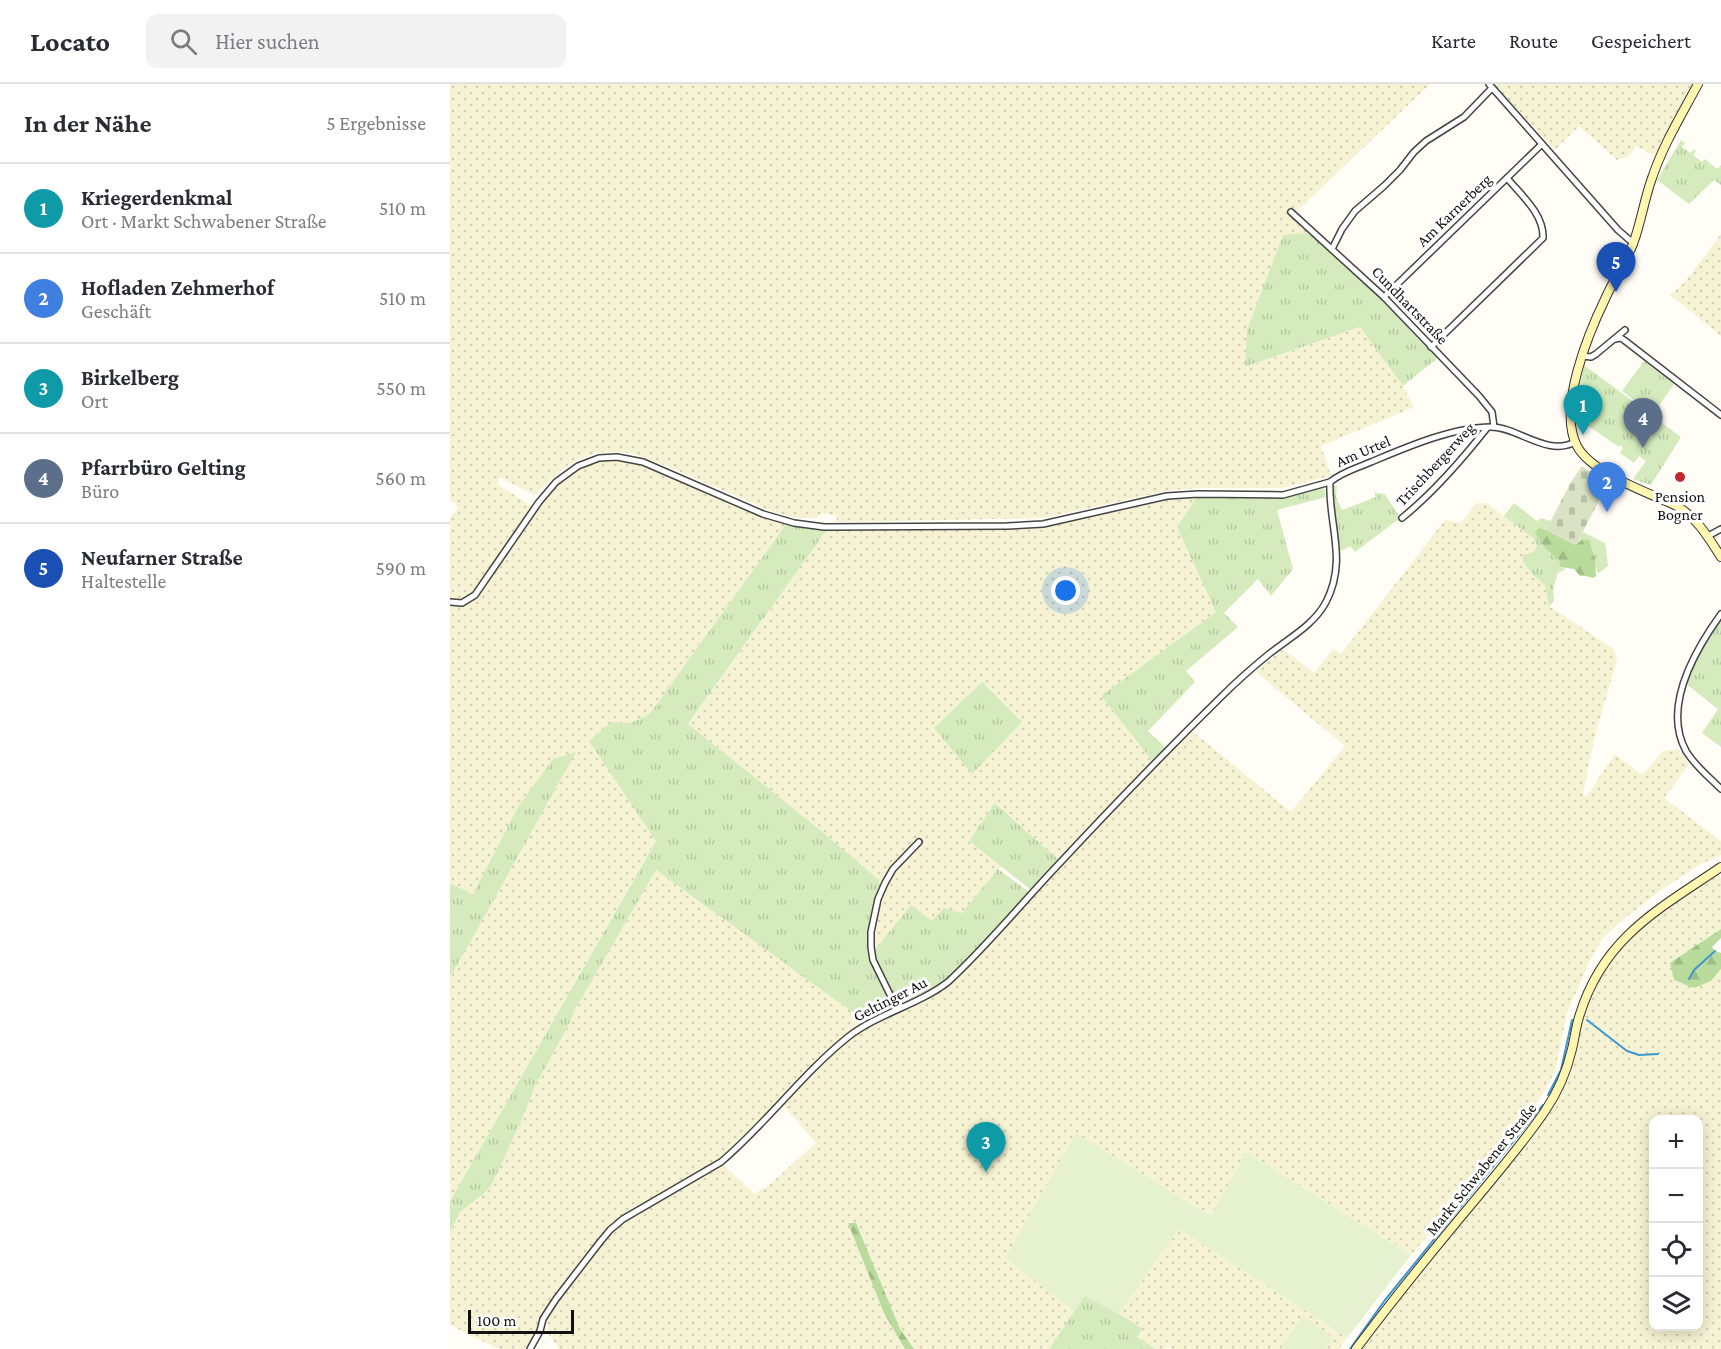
<!DOCTYPE html>
<html lang="de">
<head>
<meta charset="utf-8">
<style>
	body { margin:0; font-family:"Crimson Pro",serif; background:#f2f2f3; color:#2b2b33 }
	.controls { position:absolute; right:18px; bottom:18px; display:grid; overflow:hidden; border-radius:12px; box-shadow:0 3px 15px #0003 }
	.controls button { width:54px; height:54px; display:grid; place-items:center; padding:0; border:0; border-bottom:2px solid #e1e1e2; background:#fff; color:#2b2b33; font:30px sans-serif }
	.scale { position:absolute; left:18px; bottom:15px; width:106px; box-sizing:border-box; padding-left:6px; border:3px solid #111; border-top:0; font-size:16px; line-height:21px; white-space:nowrap; color:#111; -webkit-text-stroke:4px #fff; paint-order:stroke }
	.you { position:absolute; left:616px; top:507px; width:21px; height:21px; margin:-15px; border:4px solid #fff; border-radius:50%; background:#1a73e8; box-shadow:0 0 0 9px #1a73e833 }
	.badge { display:grid; place-items:center; width:39px; height:39px; border-radius:50%; background:#0b8043; color:#fff; font-size:20px; font-weight:700 }
	.pin { position:absolute; translate:-50% -50px; filter:drop-shadow(0 2px 3px #0008) }
	.pin::after { content:''; position:absolute; top:32px; width:21px; height:18px; background:inherit; clip-path:polygon(0 0,100% 0,50% 100%) }
	.list { margin:0; padding:0; list-style:none }
	h2 { display:flex; justify-content:space-between; align-items:center; height:78px; margin:0; padding:0 24px; font-size:26px }
	h2 small { font-size:20px; font-weight:400; color:#7c7c81 }
	.list li { display:grid; grid-template-columns:39px 1fr auto; gap:18px; align-items:center; box-sizing:border-box; height:90px; padding:0 24px; border-top:2px solid #e1e1e2 }
	.list b { display:block; font-size:22px; white-space:nowrap }
	.list p { margin:0; font-size:20px; white-space:nowrap; color:#7c7c81 }
	.list em { font-size:20px; font-style:normal; color:#7c7c81 }
	.icon { flex:none; width:33px; height:33px; fill:none; stroke:currentColor; stroke-width:2; stroke-linecap:round; stroke-linejoin:round }
	.map { position:relative; flex:none; width:1271px; height:1265px; overflow:hidden }
	header { display:flex; align-items:center; gap:36px; box-sizing:border-box; height:84px; padding:0 30px; background:#fff; border-bottom:2px solid #e1e1e2 }
	header strong { font-size:28px }
	nav { display:flex; gap:33px; margin-inline-start:auto; font-size:21px }
	.search { width:420px; height:54px; background:#f2f2f3; display:flex; align-items:center; gap:15px; box-sizing:border-box; padding:0 21px; border-radius:12px; color:#7c7c81; font-size:22px }
	main { display:flex }
	aside { flex:1; background:#fff }
	.map>svg:first-child { display:block }
	.farmland { fill:url(#farmland-dots); fill-rule:evenodd }
	.grass { fill:url(#grass-tufts) }
	.forest { fill:url(#forest-firs) }
	.cemetery { fill:url(#cemetery-stones) }
	.pitch { fill:#e6f2cf }
	.lines { fill:none; stroke-linecap:round; stroke-linejoin:round }
	.stream { stroke:#3f96cf; stroke-width:2 }
	.street-casing { stroke:#444; stroke-width:8 }
	.secondary-casing { stroke:#333; stroke-width:10 }
	.street { stroke:#fff; stroke-width:5 }
	.secondary { stroke:#fff6b0; stroke-width:8 }
	.poi-dot { fill:#c4262e; stroke:#fff; stroke-width:2 }
	.labels { text-anchor:middle; dominant-baseline:central; stroke-width:6; stroke-linejoin:round; paint-order:stroke }
	.street-label { font-size:16px; fill:#111; stroke:#fff }
	.poi-label { font-size:16px; fill:#111; stroke:#fff }
</style>
</head>
<body>
<header>
<strong>Locato</strong>
<div class="search"><svg class="icon" aria-label="search" viewBox="0 0 24 24"><circle cx="10" cy="10" r="6"/><path d="M15 15l6 6"/></svg>Hier suchen</div>
<nav><a>Karte</a><a>Route</a><a>Gespeichert</a></nav>
</header>
<main>
<aside>
<h2>In der Nähe<small>5 Ergebnisse</small></h2>
<ul class="list">
<li><span class="badge" style="background:#0f9aa8">1</span><div><b>Kriegerdenkmal</b><p>Ort · Markt Schwabener Straße</p></div><em>510 m</em></li>
<li><span class="badge" style="background:#3f7fe0">2</span><div><b>Hofladen Zehmerhof</b><p>Geschäft</p></div><em>510 m</em></li>
<li><span class="badge" style="background:#0f9aa8">3</span><div><b>Birkelberg</b><p>Ort</p></div><em>550 m</em></li>
<li><span class="badge" style="background:#5c6f8a">4</span><div><b>Pfarrbüro Gelting</b><p>Büro</p></div><em>560 m</em></li>
<li><span class="badge" style="background:#1a4fb4">5</span><div><b>Neufarner Straße</b><p>Haltestelle</p></div><em>590 m</em></li>
</ul>
</aside>
<div class="map">
<svg width="1271" height="1265" viewBox="0 0 1271 1265">
	<defs>
		<pattern id="farmland-dots" width="8" height="8" patternUnits="userSpaceOnUse" patternTransform="scale(1.5)"><rect width="8" height="8" fill="#f6f3d4"/><path d="M2 2h.1M6 6h.1" fill="none" stroke="#d2cfb5" stroke-width="1.8" stroke-linecap="round"/></pattern>
		<pattern id="grass-tufts" width="24" height="20" patternUnits="userSpaceOnUse" patternTransform="scale(1.5)"><rect width="24" height="20" fill="#d5ebbd"/><path d="M3 7l-1-3M5 7V3M7 7l1-3M15 17l-1-3M17 17v-4M19 17l1-3" fill="none" stroke="#b6c8a1"/></pattern>
		<pattern id="forest-firs" width="22" height="20" patternUnits="userSpaceOnUse" patternTransform="scale(1.5)"><rect width="22" height="20" fill="#b9dc9c"/><path d="M5 1l3.5 6h-7zM16 11l3.5 6h-7z" fill="#9ebc85"/></pattern>
		<pattern id="cemetery-stones" width="16" height="16" patternUnits="userSpaceOnUse" patternTransform="scale(1.5)"><rect width="16" height="16" fill="#d9e3c4"/><path d="M2 7V4a2 2 0 0 1 4 0v3zM10 15v-3a2 2 0 0 1 4 0v3z" fill="#b9c2a7"/></pattern>
	</defs>
	<rect width="100%" height="100%" fill="#fffdf5"/>
	<!-- farmland -->
	<g class="farmland">
		<polygon points="0,0 980,0 843,131 881,166 833,151 797,246 796,283 910,243 953,302 964,323 871,362 881,392 832,404 752,404 721,406 593,434 387,438 386,431 372,429 367,434 348,434 326,429 214,381 181,369 163,368 146,369 128,375 110,387 84,411 50,393 47,400 86,425 107,399 128,382 150,375 167,374 193,379 337,439 201,628 186,638 173,640 140,657 206,756 0,1117 0,894 125,669 68,723 23,810 0,799 0,433 8,425 6,420 0,417"/>
		<polygon points="1044,0 1244,0 1206,73 1186,62 1179,72 1167,76 1129,42 1105,66"/>
		<polygon points="1271,150 1271,252 1220,211 1235,198"/>
		<polygon points="748,411 727,443 766,528 651,612 704,679 609,776 546,719 519,757 552,783 548,785 512,829 482,837 423,868 419,866 418,846 428,806 370,746 238,641 378,444 593,441 717,413"/>
		<polygon points="1027,419 1037,419 1084,455 1087,462 1083,468 1084,492 1095,501 1099,522 1164,565 1167,576 1144,655 1133,710 1136,713 1165,670 1192,691 1213,667 1229,665 1239,680 1214,714 1271,757 1271,771 1251,780 1208,808 1169,839 1152,855 1140,876 1117,929 1105,987 1093,1010 1056,1059 961,1171 796,1068 762,1132 626,1050 556,1173 624,1227 599,1265 464,1265 450,1245 434,1229 455,1265 109,1265 98,1249 97,1242 97,1234 107,1215 163,1147 181,1133 251,1094 272,1079 304,1110 319,1101 366,1059 331,1019 365,990 387,965 415,944 475,917 491,907 511,888 622,768 728,659 742,647 841,728 895,662 806,588 833,565 864,589 883,565 891,570 995,436 1011,439"/>
		<polygon points="206,786 416,938 383,964 269,1075 247,1091 158,1146 102,1216 91,1235 82,1257 73,1265 49,1265 0,1241 0,1149 10,1128 32,1111 41,1102 69,1042 86,1000 97,978 116,946 126,924"/>
		<path d="M1266,788L1271,794V845L1221,879L1261,897L1271,885V1265H913L944,1222L1085,1050L1103,1022L1116,995L1135,929L1150,896L1159,879L1176,858L1198,837ZM1204,1036H1248V1242H1204Z"/>
		<polygon points="729,1145 897,1254 889,1265 721,1265 717,1262 715,1265 706,1265 687,1253 692,1245 669,1230"/>
	</g>
	<!-- grass -->
	<g class="grass">
		<polygon points="1231,56 1235,59 1232,63 1240,69 1244,65 1246,67 1243,71 1252,78 1255,75 1267,85 1271,81 1271,101 1264,96 1239,120 1207,96"/>
		<path d="M857,149C883,168 909,189 932,212C951,232 965,259 990,272L953,302L910,243L795,283L797,246L833,151Z"/>
		<polygon points="1194,277 1224,300 1203,330 1172,307"/>
		<polygon points="1134,281 1231,353 1201,401 1183,395 1196,377 1189,372 1184,379 1170,369 1173,364 1170,361 1169,363 1127,334 1127,317"/>
		<polygon points="887,401 886,413 892,426 926,413 925,409 935,410 950,434 905,468 900,462 891,467 890,466 883,411 884,402"/>
		<polygon points="872,402 875,407 876,413 827,426 843,485 821,512 808,495 774,529 788,543 736,587 745,598 698,647 716,664 704,679 651,612 766,528 727,443 748,411 835,414"/>
		<polygon points="1064,419 1087,437 1091,434 1101,437 1096,446 1089,444 1100,469 1109,476 1110,483 1116,485 1108,489 1103,504 1104,517 1099,522 1095,501 1084,492 1073,478 1074,471 1083,468 1087,462 1084,455 1054,432"/>
		<path d="M337,439L378,444L238,640L370,746L429,796C428,813 422,828 419,843C414,870 429,892 440,915C440,929 427,933 416,938L206,786L126,924L116,946L86,1000L69,1042L41,1102L32,1111L10,1128L0,1149V1117L206,757L139,657L161,638C180,641 186,638 201,628Z"/>
		<polygon points="1133,448 1155,459 1158,482 1149,489 1147,488 1142,464 1126,461"/>
		<polygon points="1271,536 1271,663 1252,649 1268,625 1235,599 1243,581"/>
		<polygon points="532,598 572,638 522,690 484,644"/>
		<polygon points="126,668 0,894 0,799 23,810 68,723 103,675"/>
		<polygon points="545,719 609,776 581,806 519,757"/>
		<polygon points="548,785 579,808 515,878 491,902 462,916 452,919 445,914 424,874 423,868 461,821 482,837 494,824 512,829"/>
		<polygon points="635,1211 669,1230 693,1245 687,1253 706,1265 599,1265"/>
	</g>
	<!-- forest -->
	<g class="forest">
		<path d="M1089,444L1096,446L1126,461L1133,455L1139,456L1145,475L1146,492L1143,494L1136,492H1130L1124,485L1110,483L1109,476C1098,468 1091,460 1085,448Z"/>
		<polygon points="1271,845 1271,854 1262,863 1265,867 1271,869 1271,885 1261,897 1244,904 1224,896 1220,879"/>
		<polygon points="398,1139 406,1139 450,1245 464,1265 455,1265 434,1229"/>
	</g>
	<!-- cemetery -->
	<polygon class="cemetery" points="1132,382 1157,401 1126,461 1096,446 1121,398"/>
	<!-- pitch -->
	<g class="pitch">
		<polygon points="626,1049 761,1132 796,1068 961,1171 897,1254 729,1145 669,1230 635,1212 624,1227 555,1174"/>
		<polygon points="853,1232 884,1254 876,1265 830,1265"/>
	</g>
	<g class="lines">
		<!-- stream -->
		<g class="stream">
			<polyline points="1239,895 1244,886 1265,867"/>
			<polyline points="1137,936 1177,967 1189,971 1208,970"/>
			<polyline points="1098,1011 1111,986 1122,936"/>
			<polyline points="900,1265 935,1216 1093,1021"/>
		</g>
		<!-- street casing -->
		<g class="street-casing">
			<g id="street">
				<polyline points="1039,0 1168,146 1183,159"/>
				<polyline points="841,128 934,213 1029,312 1042,328 1044,343"/>
				<polyline points="882,165 892,145 905,127 934,102 950,86 964,68 976,57 1014,33 1042,4"/>
				<polyline points="934,213 1092,60"/>
				<polyline points="1165,255 1171,254 1174,256 1271,331"/>
				<path d="M981,263L1093,154C1094,130 1071,111 1057,94"/>
				<polyline points="1132,272 1141,273 1146,270 1175,246"/>
				<path d="M952,434C984,408 1011,377 1037,344"/>
				<polyline points="1258,452 1271,445"/>
				<polyline points="0,518 12,519 25,511 89,418 106,398 128,382 149,374 167,373 193,378 313,430 344,439 374,443 557,442 593,440 717,412 748,410 833,411 880,398"/>
				<path d="M1271,530C1245,566 1212,623 1236,667C1245,682 1259,693 1271,705"/>
				<polyline points="447,925 423,876 421,863 421,848 428,815 435,799 443,785 469,758"/>
				<path d="M80,1265L90,1247L93,1235L106,1215L150,1158L160,1146L173,1135L271,1078C316,1040 352,990 398,953C429,929 468,921 498,898C537,862 571,820 607,782C661,724 716,667 772,612C787,597 803,583 819,570C839,554 864,541 876,518C898,476 878,440 880,398C892,388 907,384 921,378C957,363 1003,343 1041,343C1068,343 1097,373 1125,358"/>
			</g>
		</g>
		<!-- secondary casing -->
		<g class="secondary-casing">
			<g id="secondary">
				<path d="M1248,0C1232,30 1213,61 1202,94C1194,116 1191,139 1183,160C1175,179 1164,195 1156,213C1139,248 1107,324 1127,362C1141,389 1199,409 1227,422C1248,435 1258,453 1271,473"/>
				<path d="M906,1265C944,1214 984,1165 1025,1116C1049,1087 1074,1058 1095,1027C1108,1008 1117,987 1122,965C1125,953 1126,941 1130,930C1154,853 1209,825 1271,783"/>
			</g>
		</g>
		<!-- street -->
		<use href="#street" class="street"/>
		<!-- secondary -->
		<use href="#secondary" class="secondary"/>
	</g>
	<!-- markers -->
	<circle class="poi-dot" cx="1230" cy="393" r="6"/>
	<g class="labels">
		<!-- street labels -->
		<g class="street-label">
			<text transform="translate(1004 126) rotate(-44)">Am Karnerberg</text>
			<text transform="translate(960 221) rotate(46)">Cundhartstraße</text>
			<text transform="translate(913 367) rotate(-23)">Am Urtel</text>
			<text transform="translate(985 380) rotate(-47)">Trischbergerweg</text>
			<text transform="translate(440 915) rotate(-27)">Geltinger Au</text>
			<text transform="translate(1031 1085) rotate(-51)">Markt Schwabener Straße</text>
		</g>
		<!-- poi labels -->
		<g class="poi-label">
			<text x="1230" y="412">Pension<tspan x="1230" dy="18">Bogner</tspan></text>
		</g>
	</g>
</svg>
<div class="controls">
<button>+</button>
<button>−</button>
<button><svg class="icon" aria-label="locate" viewBox="0 0 24 24"><circle cx="12" cy="12" r="6"/><path d="M12 2v4M12 18v4M2 12h4M18 12h4"/></svg></button>
<button><svg class="icon" aria-label="layers" viewBox="0 0 24 24"><path d="M12 4l9 5-9 5-9-5zM3 14l9 5 9-5"/></svg></button>
</div>
<div class="scale">100 m</div>
<div class="you"></div>
<div class="pin badge" style="left:1133px;top:351px;background:#0f9aa8">1</div>
<div class="pin badge" style="left:1157px;top:428px;background:#3f7fe0">2</div>
<div class="pin badge" style="left:536px;top:1088px;background:#0f9aa8">3</div>
<div class="pin badge" style="left:1193px;top:364px;background:#5c6f8a">4</div>
<div class="pin badge" style="left:1166px;top:208px;background:#1a4fb4">5</div>
</div>
</main>
</body>
</html>
